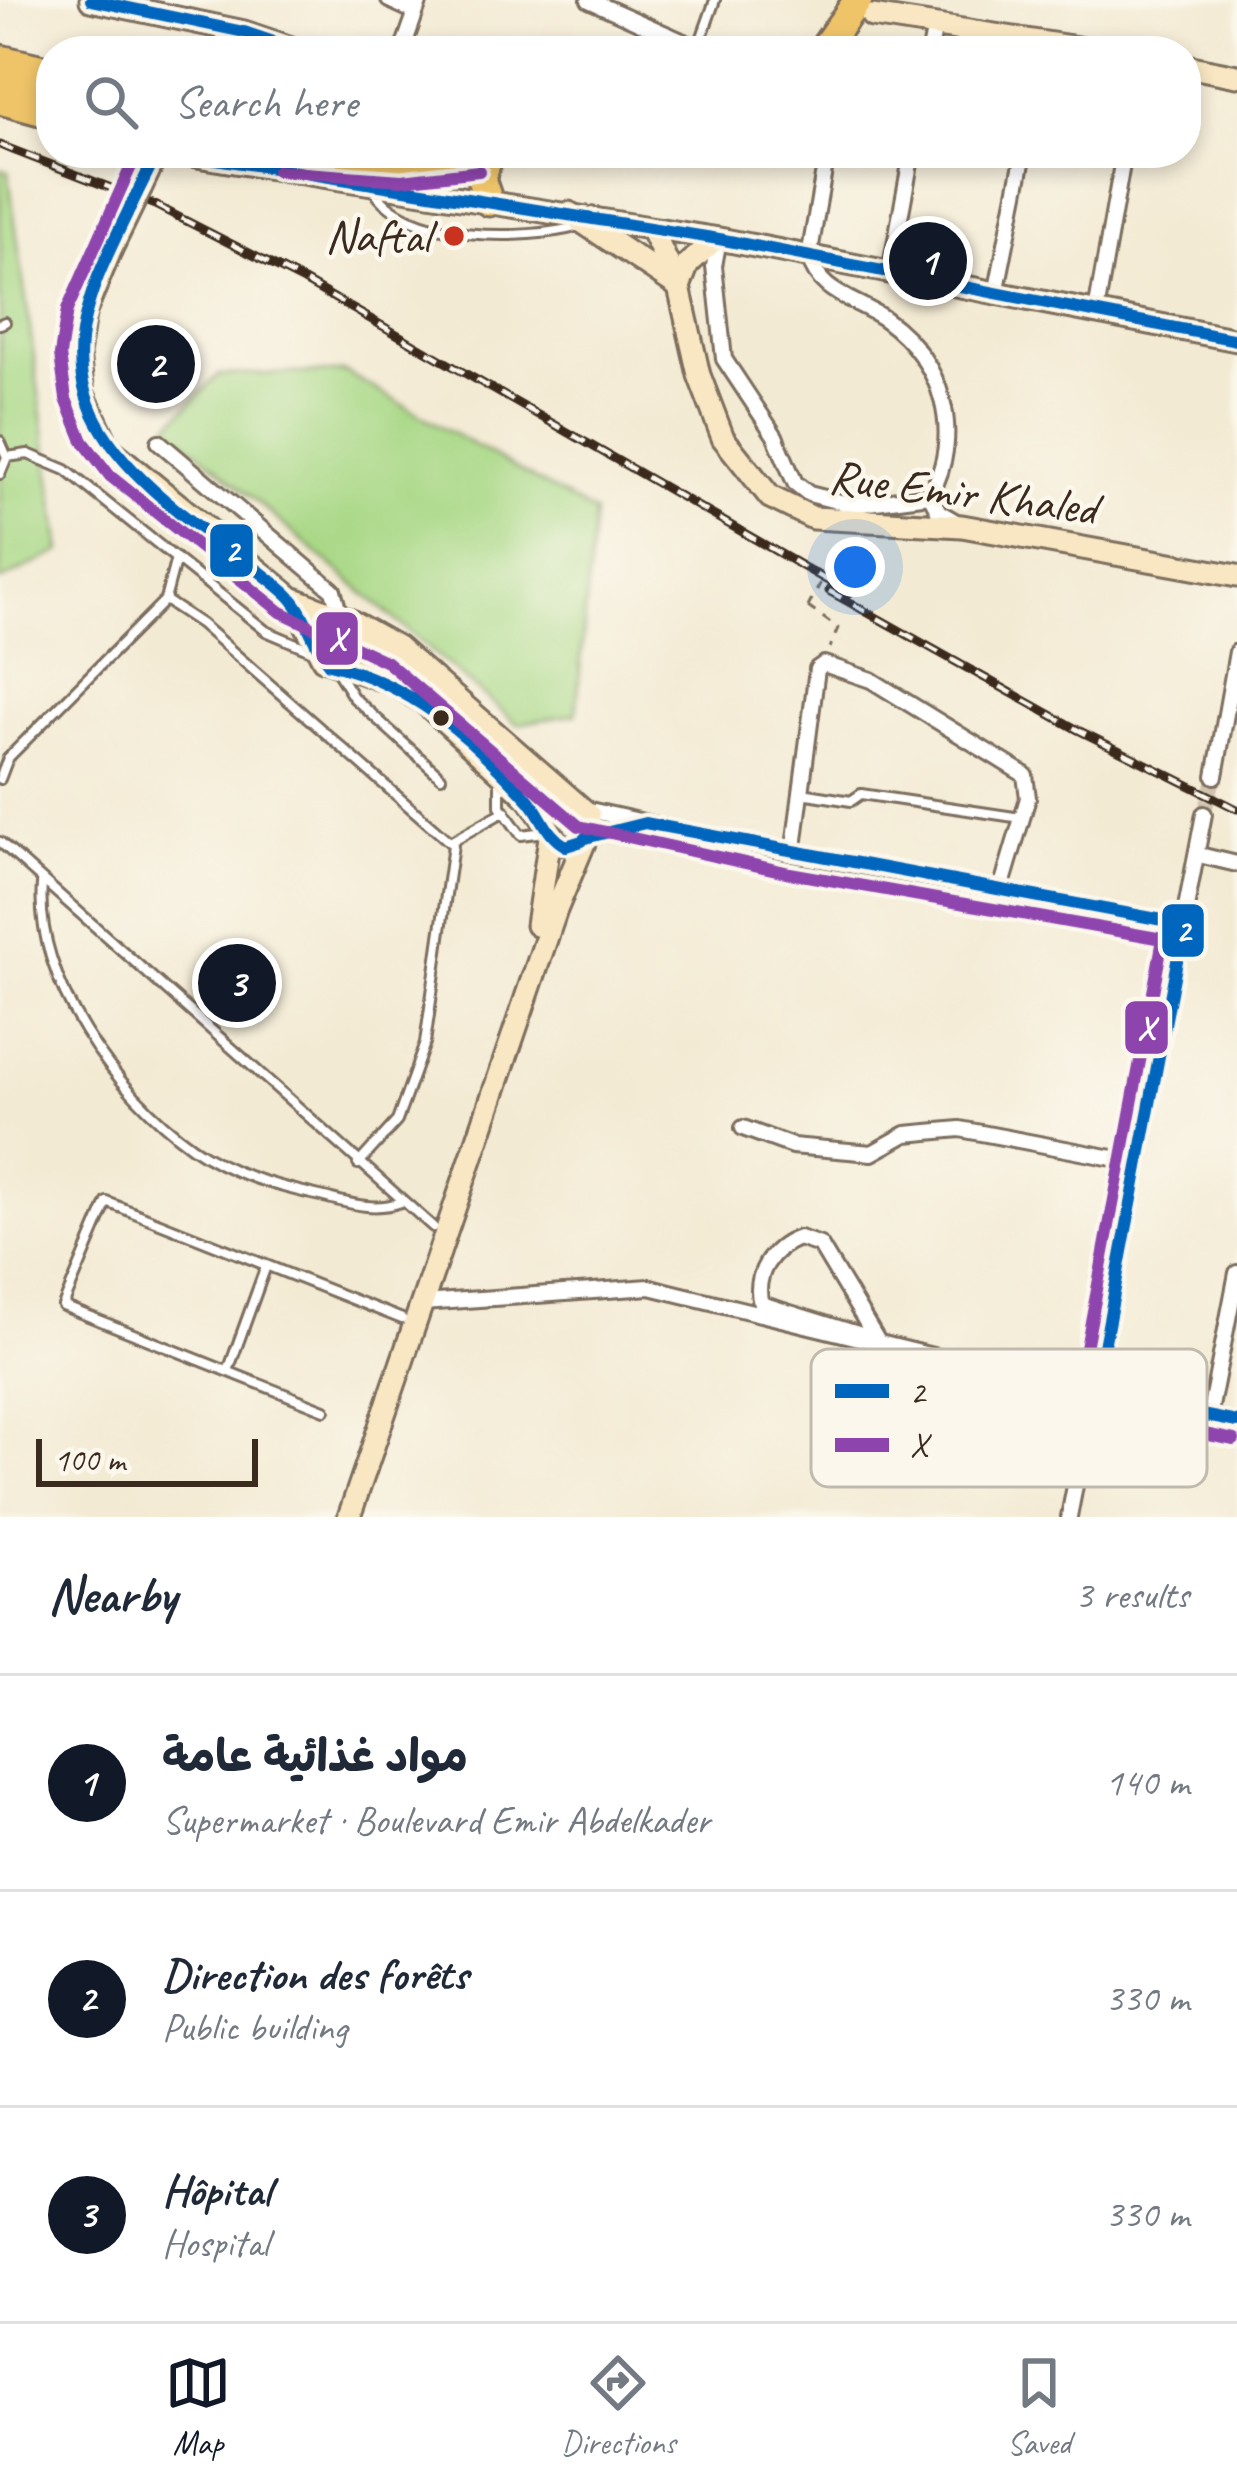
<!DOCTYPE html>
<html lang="en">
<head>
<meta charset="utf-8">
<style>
	body { margin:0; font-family:Caveat,"Playpen Sans Arabic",sans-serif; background:#f2f2f3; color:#1f2937 }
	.scale { position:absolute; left:36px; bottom:30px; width:222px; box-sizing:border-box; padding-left:12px; border:6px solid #3b2a1e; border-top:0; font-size:33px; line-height:42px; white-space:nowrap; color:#3b2a1e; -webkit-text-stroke:9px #fbf7ec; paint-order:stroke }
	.you { position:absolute; left:855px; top:567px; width:42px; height:42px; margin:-30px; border:9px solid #fff; border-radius:50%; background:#1a73e8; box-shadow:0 0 0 18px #1a73e833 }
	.badge { display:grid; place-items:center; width:78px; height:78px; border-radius:50%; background:#111827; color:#fff; font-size:39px; font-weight:700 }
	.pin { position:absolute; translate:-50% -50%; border:6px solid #fff; box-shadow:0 3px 12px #0006 }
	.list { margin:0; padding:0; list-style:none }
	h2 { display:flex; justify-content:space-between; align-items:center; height:156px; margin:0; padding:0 48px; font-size:51px }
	h2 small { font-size:39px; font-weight:400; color:#747a83 }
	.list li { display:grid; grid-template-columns:78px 1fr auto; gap:36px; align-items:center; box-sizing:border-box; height:216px; padding:0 48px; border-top:3px solid #e0e1e3 }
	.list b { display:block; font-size:45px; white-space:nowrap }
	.list p { margin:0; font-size:39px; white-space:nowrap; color:#747a83 }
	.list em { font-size:39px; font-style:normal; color:#747a83 }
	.icon { flex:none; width:66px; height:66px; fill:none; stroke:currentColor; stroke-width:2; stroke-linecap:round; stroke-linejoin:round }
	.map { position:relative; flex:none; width:1237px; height:1517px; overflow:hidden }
	.search { position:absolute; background:#fff; box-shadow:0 6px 18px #0003; left:36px; right:36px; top:36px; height:132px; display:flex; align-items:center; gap:30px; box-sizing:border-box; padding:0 42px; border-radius:48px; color:#747a83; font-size:45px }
	.sheet { height:804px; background:#fff }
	nav { display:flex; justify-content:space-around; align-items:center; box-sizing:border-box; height:168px; border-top:3px solid #e0e1e3; background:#fff; font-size:33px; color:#747a83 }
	nav a { display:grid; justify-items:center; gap:6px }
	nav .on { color:#111827 }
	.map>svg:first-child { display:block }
	.pitch { fill:#a9d886; stroke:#728152; stroke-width:3 }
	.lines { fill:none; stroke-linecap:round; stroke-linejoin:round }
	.street-tunnel { stroke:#cec4af; stroke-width:14; stroke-dasharray:14 7; stroke-linecap:butt }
	.lane-casing { stroke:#7b6d5d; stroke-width:14 }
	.street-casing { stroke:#7b6d5d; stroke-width:20 }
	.secondary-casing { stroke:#7b6d5d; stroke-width:27 }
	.primary-casing { stroke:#7b6d5d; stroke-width:27 }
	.highway-casing { stroke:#7b6d5d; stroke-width:33 }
	.path { stroke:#7b6d5d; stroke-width:3; stroke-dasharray:9 9; stroke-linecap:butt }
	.lane { stroke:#fff; stroke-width:8 }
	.street { stroke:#fff; stroke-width:14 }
	.secondary { stroke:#f9e7c3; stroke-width:21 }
	.primary { stroke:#efc469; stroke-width:21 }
	.highway { stroke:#efc469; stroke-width:27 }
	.rail-casing { stroke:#3b2a1e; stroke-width:9 }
	.rail { stroke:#fbf7ec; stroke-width:4.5; stroke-dasharray:14; stroke-linecap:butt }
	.secondary-bridge-casing { stroke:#7b6d5d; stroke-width:27; stroke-linecap:butt }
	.path-bridge { stroke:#7b6d5d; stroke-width:3; stroke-dasharray:9 9; stroke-linecap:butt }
	.secondary-bridge { stroke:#f9e7c3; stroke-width:21 }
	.bus-1-casing { stroke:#fbf7ec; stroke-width:21 }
	.bus-2-casing { stroke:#fbf7ec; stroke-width:21 }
	.bus-1 { stroke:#0065bd; stroke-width:12 }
	.bus-2 { stroke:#8e44ad; stroke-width:12 }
	.poi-dot { fill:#c8321e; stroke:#fbf7ec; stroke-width:4.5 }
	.bus-dot { fill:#3b2a1e; stroke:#fbf7ec; stroke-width:4.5 }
	.labels { text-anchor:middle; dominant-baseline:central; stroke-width:9; stroke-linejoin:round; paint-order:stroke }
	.poi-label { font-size:48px; fill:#3b2a1e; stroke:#fbf7ec; text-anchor:end }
	.street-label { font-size:48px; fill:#3b2a1e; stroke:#fbf7ec }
	.key { fill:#fbf7ec; stroke:#c1baae; stroke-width:3 }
	.key-label { font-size:33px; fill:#3b2a1e }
	.line-badge { stroke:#fbf7ec; stroke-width:4.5 }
	.badge-label { font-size:33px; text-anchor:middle; font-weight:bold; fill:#fff }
</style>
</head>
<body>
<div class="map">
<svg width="1237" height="1517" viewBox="0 0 1237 1517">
	<rect width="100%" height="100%" fill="#fbf7ec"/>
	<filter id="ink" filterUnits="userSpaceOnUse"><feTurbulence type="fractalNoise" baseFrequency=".00833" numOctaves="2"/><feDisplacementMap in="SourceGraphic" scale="24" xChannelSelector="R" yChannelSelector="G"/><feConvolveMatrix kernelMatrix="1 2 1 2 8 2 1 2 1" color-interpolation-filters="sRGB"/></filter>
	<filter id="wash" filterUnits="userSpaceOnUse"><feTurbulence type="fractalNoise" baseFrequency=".004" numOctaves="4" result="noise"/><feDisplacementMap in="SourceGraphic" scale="48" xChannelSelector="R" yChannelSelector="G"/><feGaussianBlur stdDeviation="2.7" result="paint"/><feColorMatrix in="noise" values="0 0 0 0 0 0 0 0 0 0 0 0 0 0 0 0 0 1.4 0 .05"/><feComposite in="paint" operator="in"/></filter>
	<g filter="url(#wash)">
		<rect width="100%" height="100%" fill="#f3ead3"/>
		<!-- pitch -->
		<g class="pitch">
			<polygon points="0,169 8,171 61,551 0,581"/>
			<polygon points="345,372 594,513 576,714 517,724 168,426 218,375"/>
		</g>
	</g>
	<g filter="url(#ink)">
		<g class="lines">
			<!-- street-tunnel -->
			<polyline class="street-tunnel" points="1204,814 1215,776"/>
			<!-- lane casing -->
			<g class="lane-casing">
				<g id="lane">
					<polyline points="698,48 715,0"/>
					<path d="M372,187C402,243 526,241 580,226"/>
					<polyline points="0,324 5,322"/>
					<polyline points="0,441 7,457 0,474"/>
					<polyline points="7,457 28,454 66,470 266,631 313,651"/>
					<polyline points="165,600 176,558"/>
					<polyline points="335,668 353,697 441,777"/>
					<polyline points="0,779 8,758 165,600 201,624 453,845 425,1043 397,1121 358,1164"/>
					<polyline points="500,779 500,806 521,835 545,832"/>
					<polyline points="802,793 851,801 861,794 1021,818"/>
					<polyline points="0,842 433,1227"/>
					<polyline points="450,842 505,811"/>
					<path d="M42,884C34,981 116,1093 192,1147C230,1174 276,1186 320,1196C349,1203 373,1212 401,1202"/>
					<polyline points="228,1371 266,1266"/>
					<polyline points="960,1402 1079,1455"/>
					<polyline points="325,1410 63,1306 107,1202 402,1319"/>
				</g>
			</g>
			<!-- street casing -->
			<g class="street-casing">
				<g id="street">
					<polyline points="389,0 415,12"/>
					<polyline points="589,0 704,51"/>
					<polyline points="402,51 420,0"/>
					<polyline points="930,51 935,25"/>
					<path d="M827,153L809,257C819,295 858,299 886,320C943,361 964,434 930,495L939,512L958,523"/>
					<polyline points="719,239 714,266 724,359 775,436 795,483 809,494 852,505 930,495"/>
					<polyline points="890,272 912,153"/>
					<polyline points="996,294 1024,153"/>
					<polyline points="1096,312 1124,153"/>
					<polyline points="159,442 333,590 341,619"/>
					<polyline points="1215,776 1237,652"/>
					<polyline points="585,809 793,855 1184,924"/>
					<polyline points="586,838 645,823"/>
					<polyline points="793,855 817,669 824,664 871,680 1025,775 1028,798 1000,892"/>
					<polyline points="1199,855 1237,864"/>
					<polyline points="743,1128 792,1146 872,1153 906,1134 960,1129 1139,1163"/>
					<path d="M799,1238L820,1245L877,1340L761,1304C753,1275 771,1248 799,1238Z"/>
					<polyline points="422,1303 650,1287 986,1369 1237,1422"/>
					<polyline points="1209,1417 1237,1273"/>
					<polyline points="1069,1517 1204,814"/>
				</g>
			</g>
			<!-- secondary casing -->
			<g class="secondary-casing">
				<g id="secondary">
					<polyline points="91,0 244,32 300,51"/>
					<polyline points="872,16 1097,51"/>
					<polyline points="1186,66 1237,76"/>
					<polyline points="141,187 157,153"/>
					<polyline points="569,213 678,286"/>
					<polyline points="651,229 679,287 699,375 723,438 770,497 813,518 962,526 1237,576"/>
					<polyline points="110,251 84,314 78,354 83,394 109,448 292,598 349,620 397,647 589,815 589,831 556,910 349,1517"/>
					<polyline points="679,287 688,264 715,239"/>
					<polyline points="293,599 323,659 392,683 425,703 530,800 559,844"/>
					<polyline points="537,925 550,837"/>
				</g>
			</g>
			<!-- primary casing -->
			<g class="primary-casing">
				<polyline id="primary" points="178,153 719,239 1237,340"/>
			</g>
			<!-- highway casing -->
			<g class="highway-casing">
				<g id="highway">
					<polyline points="822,51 858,0"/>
					<polyline points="0,59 51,71"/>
					<polyline points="0,79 51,91"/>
					<polyline points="0,100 51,114"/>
					<path d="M279,153C345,159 410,170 475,153"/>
					<polyline points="489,202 481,179 490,153"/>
				</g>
			</g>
			<!-- path -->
			<polyline class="path" points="808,607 838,628 830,648"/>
			<!-- lane -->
			<use href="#lane" class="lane"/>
			<!-- street -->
			<use href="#street" class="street"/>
			<!-- secondary -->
			<use href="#secondary" class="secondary"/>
			<!-- primary -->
			<use href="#primary" class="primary"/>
			<!-- highway -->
			<use href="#highway" class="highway"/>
			<!-- rail casing -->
			<g class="rail-casing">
				<g id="rail">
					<polyline points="0,145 155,205 304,281 849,593"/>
					<polyline points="829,591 1078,730 1237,809"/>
				</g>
			</g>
			<!-- rail -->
			<use href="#rail" class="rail"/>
			<!-- secondary-bridge casing -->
			<g class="secondary-bridge-casing">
				<polyline id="secondary-bridge" points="110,251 141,187"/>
			</g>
			<!-- path-bridge -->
			<polyline class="path-bridge" points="808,607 842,542"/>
			<!-- secondary-bridge -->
			<use href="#secondary-bridge" class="secondary-bridge"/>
			<!-- bus-1 casing -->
			<g class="bus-1-casing">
				<g id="bus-1">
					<polyline points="91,0 244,32 300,51"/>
					<path d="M157,153C84,304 20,385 178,511C214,540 253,563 287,594C307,613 311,643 329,664C409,683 471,736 526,797C543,814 544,834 566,846L582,841"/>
					<polyline points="178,153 719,239 1237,340"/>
					<polyline points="585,838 645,823 1184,924 1095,1394 1237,1422"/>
				</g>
			</g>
			<!-- bus-2 casing -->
			<g class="bus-2-casing">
				<g id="bus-2">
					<polyline points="137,153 67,310 60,355 66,399 83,441 110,476 281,612 387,662 579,826 790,873 1163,939 1077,1396 1090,1411 1234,1440"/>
					<polyline points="277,171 402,180 479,171"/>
				</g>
			</g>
			<!-- bus-1 -->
			<use href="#bus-1" class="bus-1"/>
			<!-- bus-2 -->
			<use href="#bus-2" class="bus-2"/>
		</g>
	</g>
	<!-- markers -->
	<circle class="poi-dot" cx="454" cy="236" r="12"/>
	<circle class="bus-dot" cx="441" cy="718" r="10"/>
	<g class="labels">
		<!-- poi labels -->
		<g class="poi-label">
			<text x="430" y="236">Naftal</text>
		</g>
		<!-- street labels -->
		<g class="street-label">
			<text transform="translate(963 492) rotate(7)">Rue Emir Khaled</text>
		</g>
	</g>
	<!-- legend -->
	<rect x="811" y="1349" width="396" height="138" rx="18" class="key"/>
	<rect x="835" y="1384" width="54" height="14" fill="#0065bd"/>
	<rect x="835" y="1438" width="54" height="14" fill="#8e44ad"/>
	<g class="key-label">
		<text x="910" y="1403">2</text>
		<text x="910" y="1457">X</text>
	</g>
	<g class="line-badge">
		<rect x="208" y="522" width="47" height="57" rx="12" fill="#0065bd"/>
		<rect x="314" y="610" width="46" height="57" rx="12" fill="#8e44ad"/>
		<rect x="1160" y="902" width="46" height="57" rx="12" fill="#0065bd"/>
		<rect x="1123" y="999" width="47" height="57" rx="12" fill="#8e44ad"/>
	</g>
	<g class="badge-label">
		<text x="232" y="562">2</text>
		<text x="337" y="650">X</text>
		<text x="1183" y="942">2</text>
		<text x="1146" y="1039">X</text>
	</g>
</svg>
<div class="scale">100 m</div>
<div class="you"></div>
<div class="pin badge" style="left:928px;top:261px">1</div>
<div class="pin badge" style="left:156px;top:364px">2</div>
<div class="pin badge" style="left:237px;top:983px">3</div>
<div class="search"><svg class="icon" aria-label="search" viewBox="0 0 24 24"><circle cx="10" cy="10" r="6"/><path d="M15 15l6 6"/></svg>Search here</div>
</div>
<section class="sheet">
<h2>Nearby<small>3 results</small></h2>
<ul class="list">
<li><span class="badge">1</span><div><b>مواد غذائية عامة</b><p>Supermarket · Boulevard Emir Abdelkader</p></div><em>140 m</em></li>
<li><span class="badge">2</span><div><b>Direction des forêts</b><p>Public building</p></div><em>330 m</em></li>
<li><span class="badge">3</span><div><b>Hôpital</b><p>Hospital</p></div><em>330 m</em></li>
</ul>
</section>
<nav>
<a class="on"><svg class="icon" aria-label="map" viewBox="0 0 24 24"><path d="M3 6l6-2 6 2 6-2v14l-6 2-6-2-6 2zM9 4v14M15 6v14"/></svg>Map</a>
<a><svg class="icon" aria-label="directions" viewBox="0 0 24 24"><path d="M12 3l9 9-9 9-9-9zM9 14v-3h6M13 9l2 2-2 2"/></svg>Directions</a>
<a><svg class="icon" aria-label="saved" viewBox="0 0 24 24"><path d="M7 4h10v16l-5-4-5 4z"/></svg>Saved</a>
</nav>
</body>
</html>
